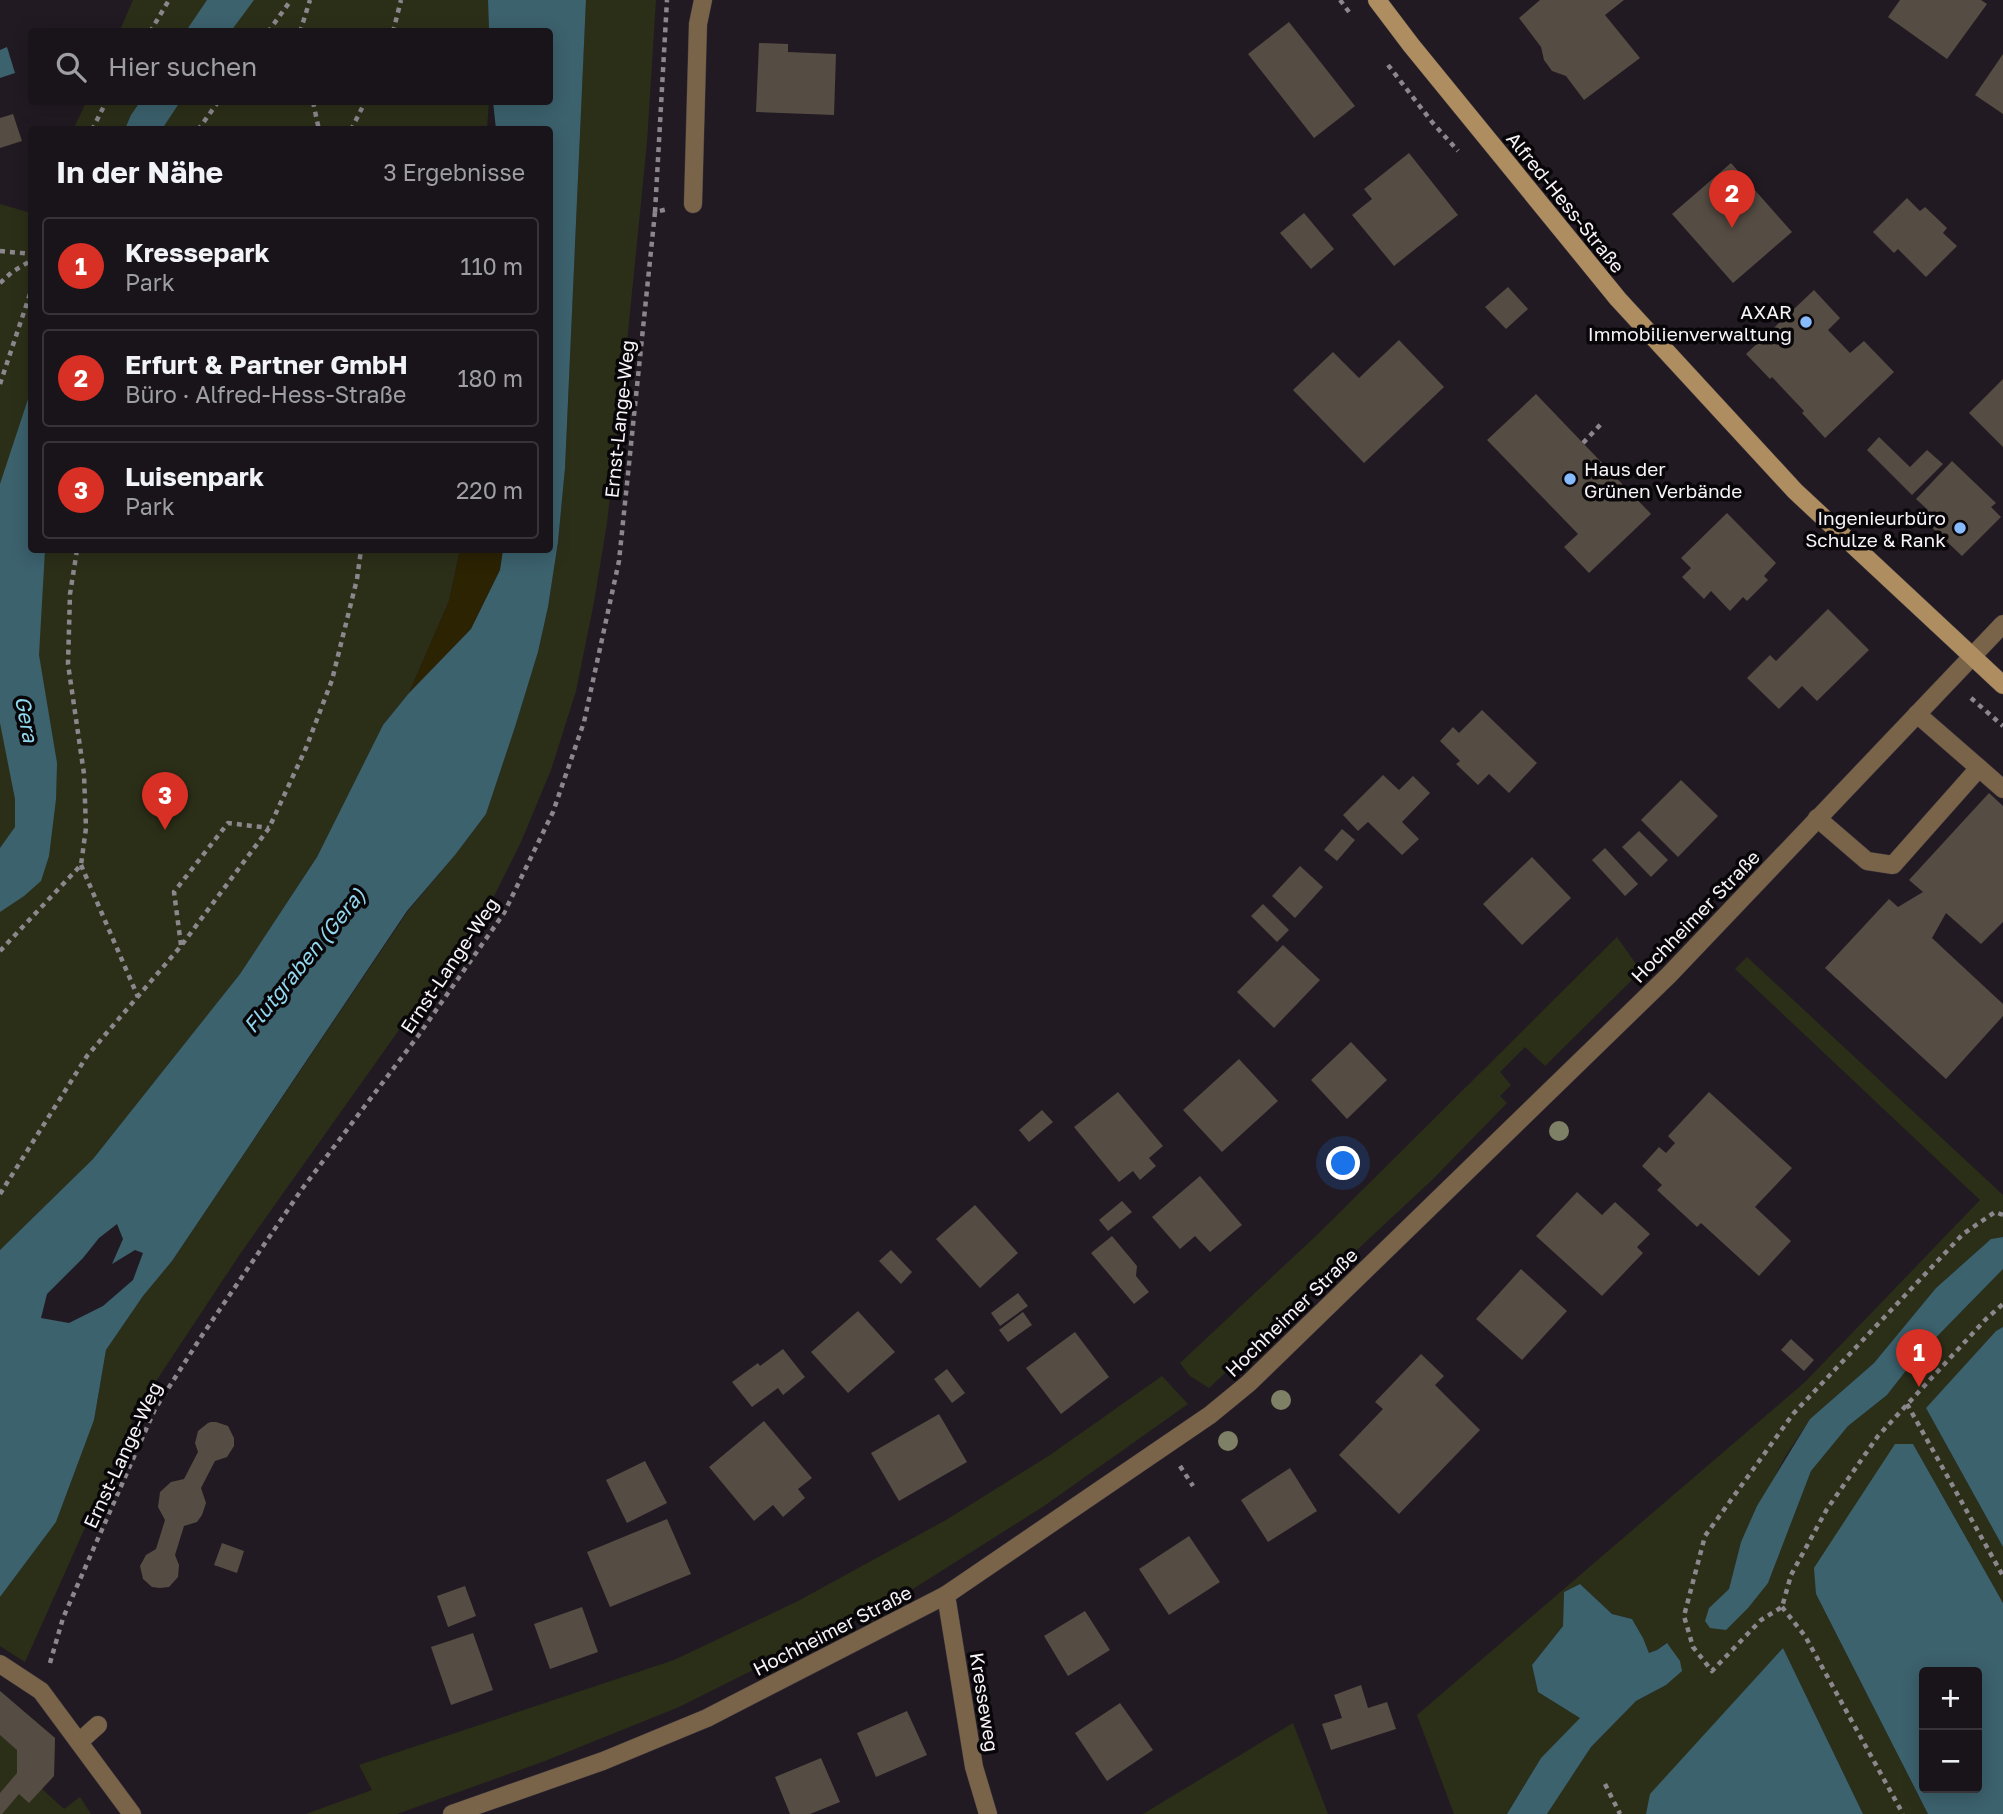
<!DOCTYPE html>
<html lang="de">
<head>
<meta charset="utf-8">
<style>
	body { margin:0; font-family:"Golos Text",sans-serif; background:#262127; color:#f1f3f6 }
	.controls { position:absolute; right:21px; bottom:21px; display:grid; overflow:hidden; border-radius:7px; box-shadow:0 4px 18px #0003 }
	.controls button { width:63px; height:63px; display:grid; place-items:center; padding:0; border:0; border-bottom:2px solid #373339; background:#19141a; color:#f1f3f6; font:35px sans-serif }
	.you { position:absolute; left:1344px; top:1164px; width:24px; height:24px; margin:-18px; border:5px solid #fff; border-radius:50%; background:#1a73e8; box-shadow:0 0 0 10px #1a73e833 }
	.badge { display:grid; place-items:center; width:46px; height:46px; border-radius:50%; background:#d93025; color:#fff; font-size:23px; font-weight:700 }
	.pin { position:absolute; translate:-50% -58px; filter:drop-shadow(0 2px 4px #0008) }
	.pin::after { content:''; position:absolute; top:37px; width:24px; height:21px; background:inherit; clip-path:polygon(0 0,100% 0,50% 100%) }
	.list { margin:0; padding:0; list-style:none }
	h2 { display:flex; justify-content:space-between; align-items:center; height:91px; margin:0; padding:0 28px; font-size:30px }
	h2 small { font-size:23px; font-weight:400; color:#9f9ea2 }
	.list li { display:grid; grid-template-columns:46px 1fr auto; gap:21px; align-items:center; box-sizing:border-box; height:98px; margin:0 14px 14px; padding:0 14px; border:2px solid #373339; border-radius:7px }
	.list b { display:block; font-size:26px; white-space:nowrap }
	.list p { margin:0; font-size:23px; white-space:nowrap; color:#9f9ea2 }
	.list em { font-size:23px; font-style:normal; color:#9f9ea2 }
	.icon { flex:none; width:38px; height:38px; fill:none; stroke:currentColor; stroke-width:2; stroke-linecap:round; stroke-linejoin:round }
	.map { position:relative; flex:none; width:2003px; height:1814px; overflow:hidden }
	.search { position:absolute; background:#19141a; box-shadow:0 4px 18px #0003; left:28px; top:28px; width:525px; height:77px; display:flex; align-items:center; gap:18px; box-sizing:border-box; padding:0 24px; border-radius:7px; color:#9f9ea2; font-size:26px }
	.panel { position:absolute; background:#19141a; box-shadow:0 4px 18px #0003; left:28px; top:126px; width:525px; height:427px; border-radius:7px }
	.map>svg:first-child { display:block }
	.green { fill:#2c2f18 }
	.sand { fill:#2c2303 }
	.water { fill:#3c626e; fill-rule:evenodd }
	.building { fill:#554c43 }
	.lines { fill:none; stroke-linecap:round; stroke-linejoin:round }
	.service-casing { stroke:#3b343c; stroke-width:19 }
	.minor-casing { stroke:#3b343c; stroke-width:19 }
	.secondary-casing { stroke:#3b343c; stroke-width:19 }
	.path { stroke:#8c878d; stroke-width:4.5; stroke-dasharray:5 5; stroke-linecap:butt }
	.service { stroke:#796449; stroke-width:18 }
	.minor { stroke:#796449; stroke-width:18 }
	.secondary { stroke:#ae8d60; stroke-width:18 }
	.tree { fill:#7e8165 }
	.poi-dot { fill:#88bbfc; stroke:#090609; stroke-width:2.5 }
	.labels { text-anchor:middle; dominant-baseline:central; stroke-width:7; stroke-linejoin:round; paint-order:stroke }
	.street-label { font-size:19px; fill:#f7f3f8; stroke:#090609 }
	.poi-label { font-size:19px; fill:#f7f3f8; stroke:#090609; text-anchor:end }
	.water-label { font-size:21px; font-style:italic; fill:#91d8ee; stroke:#090609 }
</style>
</head>
<body>
<div class="map">
<svg width="2003" height="1814" viewBox="0 0 2003 1814">
	<rect width="100%" height="100%" fill="#211a22"/>
	<!-- green -->
	<g class="green">
		<polygon points="133,0 488,0 489,31 119,32"/>
		<polygon points="586,0 656,0 647,142 623,382 607,523 594,602 576,691 551,770 521,842 494,896 240,1254 139,1407 25,1662 0,1646 0,1597 56,1522 94,1420 106,1350 143,1296 172,1261 408,911 455,855 486,814 515,727 538,652 548,607 558,542 565,468"/>
		<polygon points="86,102 489,102 487,129 73,130"/>
		<polygon points="0,204 31,213 32,550 460,550 449,601 409,693 383,725 317,857 240,974 93,1159 0,1250"/>
		<polygon points="1617,937 1641,971 1545,1066 1525,1047 1500,1072 1511,1085 1500,1096 1507,1103 1433,1179 1209,1388 1190,1376 1180,1363 1318,1234"/>
		<polygon points="1747,957 2003,1195 2003,1237 1991,1239 1936,1288 1874,1363 1810,1419 1785,1457 1741,1542 1729,1589 1709,1608 1768,1583 1811,1471 1848,1426 1887,1395 1915,1359 2003,1269 2003,1327 1996,1331 1926,1408 2003,1547 2003,1603 1913,1444 1816,1594 1928,1814 1863,1814 1783,1648 1651,1794 1646,1814 1547,1814 1591,1747 1636,1701 1666,1685 1666,1643 1657,1650 1649,1653 1643,1638 1632,1619 1612,1614 1580,1584 1564,1592 1563,1626 1532,1665 1538,1692 1581,1718 1541,1758 1507,1814 1454,1814 1417,1715 1805,1382 1980,1200 1735,969"/>
		<polygon points="1162,1376 1188,1404 1044,1506 905,1594 679,1707 545,1761 397,1814 306,1814 372,1790 359,1765 674,1660 798,1601 946,1520 1050,1455"/>
		<polygon points="0,1691 55,1738 54,1776 42,1789 64,1809 80,1797 91,1814 0,1814"/>
		<polygon points="1293,1723 1328,1814 1143,1814"/>
	</g>
	<!-- sand -->
	<polygon class="sand" points="460,550 503,550 500,570 471,629 409,693 449,601"/>
	<!-- water -->
	<g class="water">
		<polygon points="207,0 254,0 231,31 186,31"/>
		<path d="M488,0H586L565,468L558,542L548,607L538,652L515,727L486,814L455,855L407,911L172,1261L143,1296L106,1350L94,1420L56,1522L0,1597V1250L93,1159L240,974L317,857L383,725L409,693L471,629L500,570L503,550H550V130L496,129L493,102H550V32L489,31ZM117,1224L123,1239L112,1264L135,1250L143,1253L133,1280L103,1306L69,1323L41,1318L47,1294L83,1258L99,1238Z"/>
		<polygon points="7,47 15,73 0,78 0,50"/>
		<polygon points="140,102 180,102 162,129 125,129 131,115"/>
		<polygon points="31,390 32,550 45,550 39,655 57,763 56,799 49,856 41,881 24,896 0,912 0,848 15,827 15,799 0,723 0,484"/>
		<polygon points="2003,1237 2003,1269 1915,1359 1887,1395 1848,1426 1811,1471 1768,1583 1748,1608 1726,1630 1710,1628 1705,1621 1709,1608 1729,1589 1741,1542 1757,1506 1810,1419 1874,1363 1936,1288 1991,1239"/>
		<polygon points="2003,1327 2003,1547 1926,1408 1996,1331"/>
		<path d="M1895,1444H1913L2003,1603V1814H1928L1816,1594L1814,1568ZM1924,1672H1977V1788H1924Z"/>
		<polygon points="1580,1584 1612,1614 1632,1619 1643,1638 1649,1653 1657,1650 1667,1643 1680,1661 1682,1671 1666,1685 1636,1701 1591,1747 1547,1814 1507,1814 1541,1758 1580,1718 1538,1692 1532,1665 1563,1626 1564,1592"/>
		<polygon points="1783,1648 1863,1814 1646,1814 1650,1794"/>
	</g>
	<!-- building -->
	<g class="building">
		<polygon points="1540,0 1624,0 1605,15 1640,58 1584,100 1566,76 1552,71 1544,60 1541,47 1519,18"/>
		<polygon points="1900,0 1981,0 1987,4 1947,59 1888,17"/>
		<polygon points="1289,22 1355,106 1314,138 1248,54"/>
		<polygon points="759,43 788,44 788,52 836,54 834,115 756,112"/>
		<polygon points="2003,54 2003,114 1975,95"/>
		<polygon points="13,114 22,141 0,148 0,118"/>
		<polygon points="1409,153 1458,215 1394,266 1352,215 1372,199 1364,189"/>
		<polygon points="1731,163 1792,232 1733,283 1672,214"/>
		<polygon points="1907,198 1920,211 1925,207 1947,228 1943,233 1957,246 1926,277 1898,249 1894,253 1873,232"/>
		<polygon points="1304,213 1334,249 1311,269 1280,233"/>
		<polygon points="1508,287 1528,309 1506,329 1485,307"/>
		<polygon points="1814,290 1840,318 1828,330 1850,353 1864,341 1894,372 1825,438 1802,413 1804,411 1772,377 1770,379 1746,354"/>
		<polygon points="1399,340 1444,387 1364,463 1293,390 1333,352 1359,378"/>
		<polygon points="2003,379 2003,447 1969,413"/>
		<polygon points="1536,394 1651,514 1589,573 1564,547 1578,534 1487,440"/>
		<polygon points="1879,437 1910,467 1927,450 1943,464 1912,495 1867,450"/>
		<polygon points="1952,461 1996,503 1991,507 2001,517 1962,556 1921,517 1928,510 1916,499"/>
		<polygon points="1727,513 1776,563 1764,576 1768,580 1747,601 1743,597 1730,611 1711,591 1704,599 1682,577 1691,568 1681,558"/>
		<polygon points="1828,609 1869,650 1817,701 1802,686 1779,709 1747,678 1770,655 1776,661"/>
		<polygon points="1482,710 1537,763 1509,793 1489,774 1478,785 1456,764 1460,761 1440,741 1453,727 1459,733"/>
		<polygon points="1383,775 1399,790 1413,776 1430,793 1402,822 1419,839 1402,855 1368,822 1358,831 1343,815"/>
		<polygon points="1681,780 1718,816 1678,857 1641,820"/>
		<polygon points="1989,793 2003,806 2003,922 1981,944 1946,913 1932,938 2003,1004 2003,1016 1946,1079 1825,968 1889,899 1898,907 1923,892 1909,880"/>
		<polygon points="1342,829 1355,840 1337,861 1324,850"/>
		<polygon points="1639,831 1668,860 1651,877 1622,847"/>
		<polygon points="1605,848 1638,884 1625,896 1592,860"/>
		<polygon points="1532,857 1571,898 1522,945 1483,904"/>
		<polygon points="1300,866 1323,887 1295,918 1272,896"/>
		<polygon points="1263,904 1289,930 1277,942 1251,916"/>
		<polygon points="1283,945 1320,980 1274,1028 1237,992"/>
		<polygon points="1351,1042 1387,1080 1347,1119 1311,1080"/>
		<polygon points="1239,1059 1278,1101 1222,1152 1183,1110"/>
		<polygon points="1118,1092 1163,1146 1149,1158 1156,1166 1140,1180 1133,1171 1119,1182 1074,1127"/>
		<polygon points="1709,1092 1792,1168 1755,1207 1791,1241 1759,1276 1701,1223 1697,1227 1657,1190 1662,1185 1642,1166 1659,1147 1666,1153 1675,1143 1668,1136"/>
		<polygon points="1042,1110 1053,1122 1029,1142 1019,1130"/>
		<polygon points="1200,1176 1242,1225 1210,1252 1195,1236 1180,1249 1152,1217"/>
		<polygon points="1577,1192 1602,1215 1615,1202 1650,1234 1637,1247 1643,1253 1602,1296 1536,1236"/>
		<polygon points="1122,1201 1132,1212 1108,1231 1099,1220"/>
		<polygon points="975,1205 1018,1253 980,1288 936,1239"/>
		<polygon points="1112,1236 1137,1266 1136,1276 1149,1292 1134,1304 1091,1253"/>
		<polygon points="891,1250 912,1272 901,1284 879,1261"/>
		<polygon points="1521,1269 1567,1311 1522,1360 1476,1319"/>
		<polygon points="1018,1293 1028,1306 1000,1326 991,1313"/>
		<polygon points="858,1311 895,1352 848,1393 811,1352"/>
		<polygon points="1023,1312 1032,1325 1008,1342 999,1330"/>
		<polygon points="1075,1332 1109,1377 1061,1414 1026,1368"/>
		<polygon points="1791,1339 1814,1360 1804,1371 1781,1350"/>
		<polygon points="783,1349 805,1377 783,1395 778,1388 752,1407 732,1382 758,1363 760,1366"/>
		<polygon points="1421,1354 1444,1376 1435,1385 1480,1430 1399,1514 1339,1455 1383,1409 1375,1402"/>
		<polygon points="947,1369 965,1393 952,1403 934,1379"/>
		<polygon points="939,1414 967,1462 899,1501 871,1453"/>
		<polygon points="764,1421 812,1478 798,1489 805,1498 783,1517 773,1505 754,1521 709,1467"/>
		<polygon points="211,1422 216,1422 228,1426 234,1438 234,1446 227,1457 215,1461 201,1488 206,1503 202,1515 197,1522 184,1526 175,1555 179,1565 178,1577 169,1587 160,1588 152,1587 143,1579 140,1566 146,1555 156,1549 165,1520 158,1507 160,1492 171,1482 184,1479 198,1452 195,1443 198,1431 208,1423"/>
		<polygon points="645,1461 667,1503 627,1523 606,1480"/>
		<polygon points="1290,1468 1317,1511 1268,1542 1241,1500"/>
		<polygon points="667,1519 691,1574 610,1607 587,1552"/>
		<polygon points="1189,1536 1220,1582 1169,1615 1139,1569"/>
		<polygon points="222,1543 244,1551 237,1573 214,1565"/>
		<polygon points="465,1586 476,1616 448,1627 437,1596"/>
		<polygon points="582,1607 598,1652 550,1669 534,1624"/>
		<polygon points="1085,1611 1110,1650 1068,1676 1044,1636"/>
		<polygon points="473,1633 493,1690 451,1705 431,1647"/>
		<polygon points="1361,1685 1368,1708 1387,1702 1396,1729 1331,1750 1322,1724 1342,1718 1334,1695"/>
		<polygon points="0,1691 55,1738 54,1776 29,1803 19,1794 2,1814 0,1814 0,1793 17,1773 17,1750 0,1735"/>
		<polygon points="1120,1703 1153,1750 1107,1781 1075,1733"/>
		<polygon points="907,1711 927,1755 876,1777 857,1733"/>
		<polygon points="821,1758 840,1802 810,1814 790,1814 775,1777"/>
	</g>
	<g class="lines">
		<!-- service casing -->
		<g class="service-casing">
			<g id="service">
				<polyline points="1979,768 2003,789"/>
				<polyline points="1817,818 1867,861 1893,865 1979,768 1917,714"/>
				<polyline points="946,1595 974,1767 988,1814"/>
				<polyline points="0,1664 41,1691 132,1814"/>
				<polyline points="79,1742 98,1725"/>
			</g>
		</g>
		<!-- minor casing -->
		<g class="minor-casing">
			<g id="minor">
				<polyline points="693,204 698,24 703,0"/>
				<polyline points="452,1814 603,1761 707,1718 946,1595 1210,1415 1249,1383 1669,975 2003,624"/>
			</g>
		</g>
		<!-- secondary casing -->
		<g class="secondary-casing">
			<polyline id="secondary" points="1377,0 1411,45 1618,299 1795,491 2003,685"/>
		</g>
		<!-- path -->
		<g class="path">
			<polyline points="1340,0 1352,16"/>
			<polyline points="150,32 169,0"/>
			<polyline points="268,32 291,0"/>
			<polyline points="300,32 310,0"/>
			<polyline points="393,32 401,0"/>
			<polyline points="1388,65 1432,122 1458,151"/>
			<polyline points="313,102 319,130"/>
			<polyline points="92,130 106,102"/>
			<polyline points="198,130 218,102"/>
			<polyline points="351,130 365,102"/>
			<polyline points="655,212 667,0"/>
			<polyline points="0,251 32,254"/>
			<polyline points="0,283 12,272 32,260"/>
			<polyline points="0,384 32,288"/>
			<polyline points="1583,443 1601,424"/>
			<polyline points="1971,698 2003,726"/>
			<polyline points="81,865 138,997"/>
			<polyline points="181,945 174,892 228,823 269,828"/>
			<polyline points="0,951 81,865 86,828 84,774 68,664 70,594 77,550"/>
			<polyline points="0,1194 87,1056 181,946 269,828 306,748 332,680 357,579 361,550"/>
			<polyline points="2003,1215 1995,1212 1963,1234 1793,1414 1705,1536 1684,1616 1693,1647 1712,1671 1761,1620 1782,1607 1791,1575 1827,1509 1878,1436 1986,1319 2003,1304"/>
			<polyline points="1907,1404 2003,1576"/>
			<polyline points="1180,1466 1193,1486"/>
			<polyline points="1782,1607 1805,1636 1903,1814"/>
			<polyline points="50,1663 63,1618 155,1409 201,1337 302,1189 418,1036 504,913 553,812 584,722 619,561 655,212 668,209"/>
			<polyline points="1605,1784 1620,1814"/>
		</g>
		<!-- service -->
		<use href="#service" class="service"/>
		<!-- minor -->
		<use href="#minor" class="minor"/>
		<!-- secondary -->
		<use href="#secondary" class="secondary"/>
	</g>
	<!-- trees -->
	<g class="tree">
		<circle cx="1559" cy="1131" r="10"/>
		<circle cx="1281" cy="1400" r="10"/>
		<circle cx="1228" cy="1441" r="10"/>
	</g>
	<!-- markers -->
	<g class="poi-dot">
		<circle cx="1806" cy="322" r="7"/>
		<circle cx="1570" cy="479" r="7"/>
		<circle cx="1960" cy="528" r="7"/>
	</g>
	<g class="labels">
		<!-- street labels -->
		<g class="street-label">
			<text transform="translate(1566 202) rotate(51)">Alfred-Hess-Straße</text>
			<text transform="translate(619 419) rotate(-84)">Ernst-Lange-Weg</text>
			<text transform="translate(1695 916) rotate(-46)">Hochheimer Straße</text>
			<text transform="translate(449 965) rotate(-56)">Ernst-Lange-Weg</text>
			<text transform="translate(1291 1312) rotate(-44)">Hochheimer Straße</text>
			<text transform="translate(122 1455) rotate(-65)">Ernst-Lange-Weg</text>
			<text transform="translate(832 1630) rotate(-27)">Hochheimer Straße</text>
			<text transform="translate(985 1702) rotate(81)">Kresseweg</text>
		</g>
		<!-- poi labels -->
		<g class="poi-label">
			<text x="1792" y="311">AXAR<tspan x="1792" dy="22">Immobilienverwaltung</tspan></text>
			<text x="1584" y="468" text-anchor="start">Haus der<tspan x="1584" dy="22">Grünen Verbände</tspan></text>
			<text x="1946" y="517">Ingenieurbüro<tspan x="1946" dy="22">Schulze &amp; Rank</tspan></text>
		</g>
		<!-- water labels -->
		<g class="water-label">
			<text transform="translate(27 719) rotate(79)">Gera</text>
			<text transform="translate(304 960) rotate(-51)">Flutgraben (Gera)</text>
		</g>
	</g>
</svg>
<div class="controls">
<button>+</button>
<button>−</button>
</div>
<div class="you"></div>
<div class="pin badge" style="left:1919px;top:1387px">1</div>
<div class="pin badge" style="left:1732px;top:228px">2</div>
<div class="pin badge" style="left:165px;top:830px">3</div>
<div class="search"><svg class="icon" aria-label="search" viewBox="0 0 24 24"><circle cx="10" cy="10" r="6"/><path d="M15 15l6 6"/></svg>Hier suchen</div>
<section class="panel">
<h2>In der Nähe<small>3 Ergebnisse</small></h2>
<ul class="list">
<li><span class="badge">1</span><div><b>Kressepark</b><p>Park</p></div><em>110 m</em></li>
<li><span class="badge">2</span><div><b>Erfurt &amp; Partner GmbH</b><p>Büro · Alfred-Hess-Straße</p></div><em>180 m</em></li>
<li><span class="badge">3</span><div><b>Luisenpark</b><p>Park</p></div><em>220 m</em></li>
</ul>
</section>
</div>
</body>
</html>
